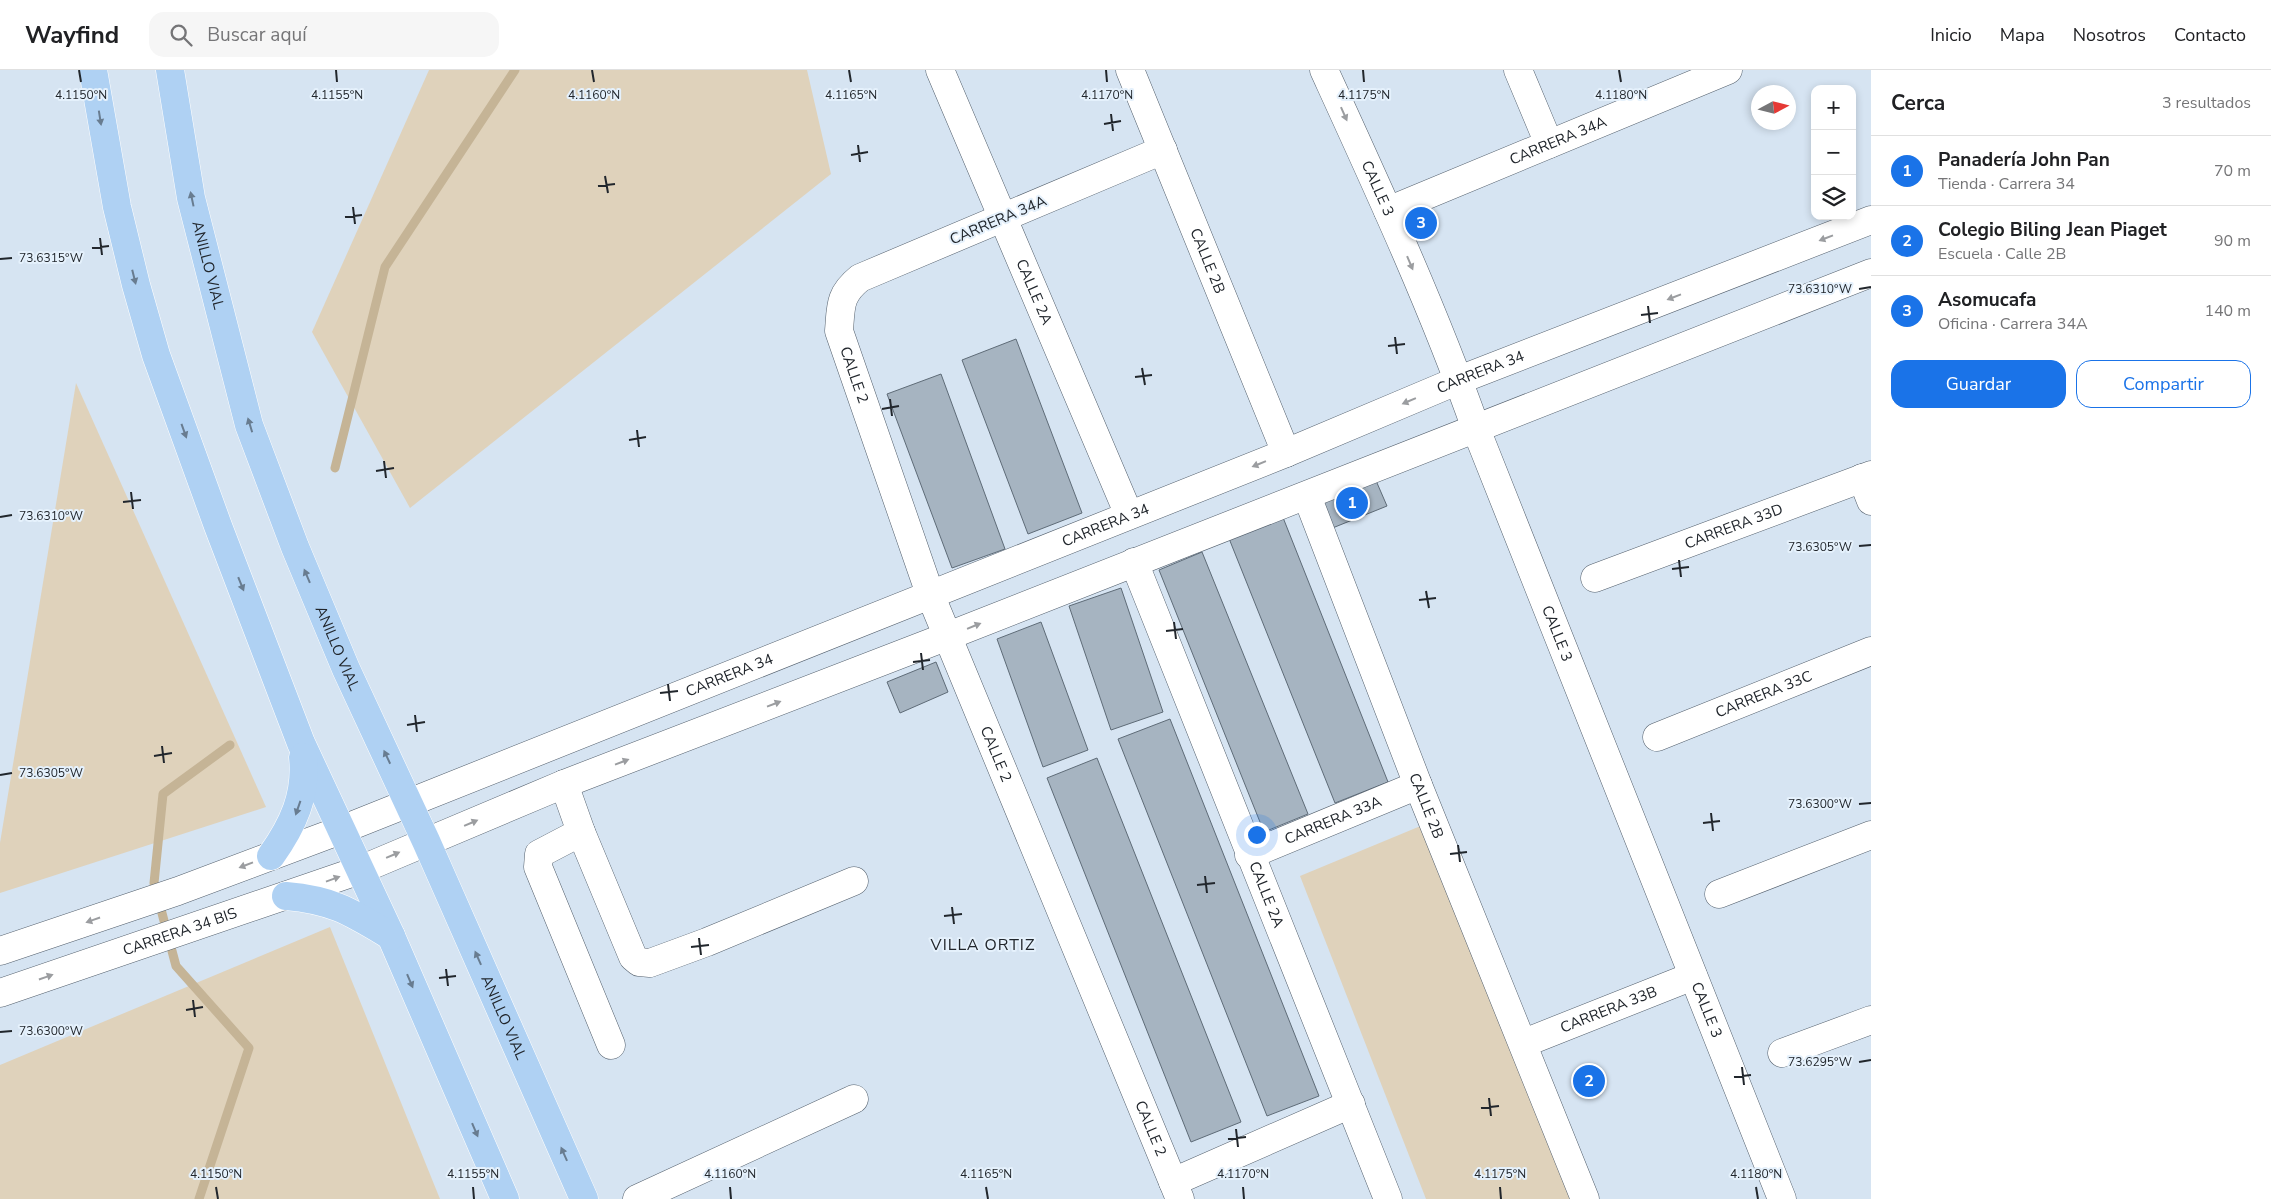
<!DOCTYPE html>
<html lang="es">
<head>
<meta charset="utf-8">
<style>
	body { margin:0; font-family:"Nunito Sans",sans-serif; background:#f6f6f6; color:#202124 }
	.controls { position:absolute; right:15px; top:15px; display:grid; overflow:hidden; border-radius:10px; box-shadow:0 2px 8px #0003 }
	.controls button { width:45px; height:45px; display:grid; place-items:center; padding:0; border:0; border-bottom:1px solid #e0e0e0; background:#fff; color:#202124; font:25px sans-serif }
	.compass { position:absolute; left:1751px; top:15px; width:45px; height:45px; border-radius:50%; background:#fff; box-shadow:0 2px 8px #0003; rotate:83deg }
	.you { position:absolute; left:1256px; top:764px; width:18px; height:18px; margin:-12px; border:4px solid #fff; border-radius:50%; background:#1a73e8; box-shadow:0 0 0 8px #1a73e833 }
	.badge { display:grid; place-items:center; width:32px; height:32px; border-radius:50%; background:#1a73e8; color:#fff; font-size:16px; font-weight:700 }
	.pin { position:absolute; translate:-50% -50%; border:2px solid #fff; box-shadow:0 1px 5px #0006 }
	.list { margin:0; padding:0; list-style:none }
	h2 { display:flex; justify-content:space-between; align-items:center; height:65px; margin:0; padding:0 20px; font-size:21px }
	h2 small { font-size:16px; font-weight:400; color:#757577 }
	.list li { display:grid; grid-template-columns:32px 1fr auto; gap:15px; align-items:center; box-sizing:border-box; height:70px; padding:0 20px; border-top:1px solid #e0e0e0 }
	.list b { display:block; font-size:19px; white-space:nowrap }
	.list p { margin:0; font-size:16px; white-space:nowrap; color:#757577 }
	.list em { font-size:16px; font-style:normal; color:#757577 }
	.actions { display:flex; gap:10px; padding:15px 20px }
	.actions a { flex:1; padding:11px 0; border:1px solid #1a73e8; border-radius:15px; text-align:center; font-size:18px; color:#1a73e8 }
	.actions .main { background:#1a73e8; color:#fff }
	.icon { flex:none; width:28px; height:28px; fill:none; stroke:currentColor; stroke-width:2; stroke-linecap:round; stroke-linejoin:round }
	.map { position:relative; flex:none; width:1871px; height:1129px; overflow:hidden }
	header { display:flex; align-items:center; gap:30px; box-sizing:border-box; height:70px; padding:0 25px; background:#fff; border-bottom:1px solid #e0e0e0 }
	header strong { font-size:24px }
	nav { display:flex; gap:28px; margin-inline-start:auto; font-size:18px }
	.search { width:350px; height:45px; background:#f6f6f6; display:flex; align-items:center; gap:12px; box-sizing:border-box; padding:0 18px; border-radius:15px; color:#757577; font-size:19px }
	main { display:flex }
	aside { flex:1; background:#fff }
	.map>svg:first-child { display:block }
	.green { fill:#dfd2bb }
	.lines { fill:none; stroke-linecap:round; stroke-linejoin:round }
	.stream { stroke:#c5b496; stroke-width:9 }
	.building { fill:#a6b4c1; stroke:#5e6b77 }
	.minor-casing { stroke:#535f6c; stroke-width:29 }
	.highway-casing { stroke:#fff; stroke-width:29 }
	.minor { stroke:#fff; stroke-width:28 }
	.highway { stroke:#afd1f3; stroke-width:28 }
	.oneway { fill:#9b9da0 }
	.oneway2 { fill:#687c90 }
	.ticks { fill:none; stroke:#21262c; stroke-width:2 }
	.labels { text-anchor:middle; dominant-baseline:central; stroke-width:4; stroke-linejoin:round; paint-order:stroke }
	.street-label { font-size:15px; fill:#21262c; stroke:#e5f1fc }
	.neighbourhood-label { font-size:16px; letter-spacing:1px; fill:#21262c; stroke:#e5f1fc }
	.ticks-label { font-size:12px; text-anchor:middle; fill:#21262c; stroke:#e5f1fc; stroke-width:4; stroke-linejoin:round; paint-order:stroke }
</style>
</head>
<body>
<header>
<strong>Wayfind</strong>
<div class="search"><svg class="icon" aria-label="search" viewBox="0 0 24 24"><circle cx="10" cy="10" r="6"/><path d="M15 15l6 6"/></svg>Buscar aquí</div>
<nav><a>Inicio</a><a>Mapa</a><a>Nosotros</a><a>Contacto</a></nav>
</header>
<main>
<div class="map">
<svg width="1871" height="1129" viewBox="0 0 1871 1129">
	<rect width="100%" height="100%" fill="#d6e4f2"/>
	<!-- green -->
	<g class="green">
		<polygon points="429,0 807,0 831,104 410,438 312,262"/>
		<polygon points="76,313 266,737 0,823 0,773"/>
		<polygon points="1423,755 1575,1129 1426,1129 1300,806"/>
		<polygon points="330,857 440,1129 0,1129 0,995"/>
	</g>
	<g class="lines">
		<!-- stream -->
		<g class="stream">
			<polyline points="335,398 385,197 515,0"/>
			<polyline points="199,1129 249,978 176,896 154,813 163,724 230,675"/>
		</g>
	</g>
	<!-- building -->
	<g class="building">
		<polygon points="1016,269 1082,443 1028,464 962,290"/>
		<polygon points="941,304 1005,479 952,498 887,324"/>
		<polygon points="1374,406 1387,436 1330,459 1318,429"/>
		<polygon points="1282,445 1388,712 1335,733 1228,466"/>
		<polygon points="1202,482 1308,744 1264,762 1159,500"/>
		<polygon points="1121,518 1163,642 1111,660 1069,536"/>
		<polygon points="1041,552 1088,680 1043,697 997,569"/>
		<polygon points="936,592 948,622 900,643 887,612"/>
		<polygon points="1170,649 1319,1026 1267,1046 1118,669"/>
		<polygon points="1097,688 1241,1052 1191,1072 1047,708"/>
	</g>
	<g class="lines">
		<!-- minor casing -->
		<g class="minor-casing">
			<g id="minor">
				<path id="s1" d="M940,0L1129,445"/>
				<path id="s2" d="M1130,0L1286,383"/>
				<path id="s3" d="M1324,0C1378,118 1433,237 1476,359L1782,1129"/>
				<polyline points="1518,0 1549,74"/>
				<path id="s4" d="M1163,80L860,208C839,225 841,236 839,261L930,524L1180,1129"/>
				<path id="s5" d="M1388,141L1728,0"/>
				<polyline points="1862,408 1871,431"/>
				<path id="s6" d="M1307,426L1418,715L1585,1129"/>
				<path id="s7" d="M1134,492L1388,1129"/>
				<path id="s8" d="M1595,508L1871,405"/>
				<path id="s9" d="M1657,667L1871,581"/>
				<polyline points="564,714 581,762 633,887 639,892 650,893 707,872 854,811"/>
				<polyline points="581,762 539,784 538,797 611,975"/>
				<path id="s10" d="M1249,785L1418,715"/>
				<polyline points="1719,824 1871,765"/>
				<path id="s11" d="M0,881L178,821L341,760L1286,383L1459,310L1871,150"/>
				<path id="s12" d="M0,923L360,800L564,714L948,566L1871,203"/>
				<path id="s13" d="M1524,973L1693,906"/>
				<polyline points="1782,983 1871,950"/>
				<polyline points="1173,1112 1351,1034"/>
				<polyline points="637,1129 854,1029"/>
			</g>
		</g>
		<!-- highway casing -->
		<g class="highway-casing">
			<g id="highway">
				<polyline points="93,0 117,137 136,215 156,285 218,456 301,673 391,866 505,1129"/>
				<path id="s14" d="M170,0L191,128L249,355L295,477L346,599L426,771L584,1129"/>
				<path d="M271,786C293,755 307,725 303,687"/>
				<path d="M286,826C333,830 351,842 391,866"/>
			</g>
		</g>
		<!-- minor -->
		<use href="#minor" class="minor"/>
		<!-- highway -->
		<use href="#highway" class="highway"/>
	</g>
	<!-- one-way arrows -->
	<defs><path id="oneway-solid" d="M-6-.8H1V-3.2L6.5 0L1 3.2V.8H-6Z" transform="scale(1.25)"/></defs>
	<g class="oneway">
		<use href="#oneway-solid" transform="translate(1344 44) rotate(66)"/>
		<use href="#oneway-solid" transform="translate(1826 168) rotate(159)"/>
		<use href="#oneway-solid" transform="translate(1410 193) rotate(67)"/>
		<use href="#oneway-solid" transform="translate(1674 227) rotate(159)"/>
		<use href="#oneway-solid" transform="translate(1409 331) rotate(157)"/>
		<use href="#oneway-solid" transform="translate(1259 394) rotate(158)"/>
		<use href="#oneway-solid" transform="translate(974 556) rotate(-22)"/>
		<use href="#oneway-solid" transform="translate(774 634) rotate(-21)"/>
		<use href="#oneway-solid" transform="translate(622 692) rotate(-21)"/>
		<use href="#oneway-solid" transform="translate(471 753) rotate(-23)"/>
		<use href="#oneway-solid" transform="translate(393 785) rotate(-23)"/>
		<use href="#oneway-solid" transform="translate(246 795) rotate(159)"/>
		<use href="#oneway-solid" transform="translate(333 809) rotate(-20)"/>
		<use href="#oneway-solid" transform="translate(93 850) rotate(161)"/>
		<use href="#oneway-solid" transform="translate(46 907) rotate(-19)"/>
	</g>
	<g class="oneway2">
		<use href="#oneway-solid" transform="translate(100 48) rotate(81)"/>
		<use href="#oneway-solid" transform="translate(192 129) rotate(-102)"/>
		<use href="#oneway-solid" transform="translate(134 207) rotate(76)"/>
		<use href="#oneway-solid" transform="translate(250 355) rotate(-107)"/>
		<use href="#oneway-solid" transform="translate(184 361) rotate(70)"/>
		<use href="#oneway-solid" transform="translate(307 506) rotate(-113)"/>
		<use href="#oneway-solid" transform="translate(241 514) rotate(68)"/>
		<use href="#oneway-solid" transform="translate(387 687) rotate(-115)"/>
		<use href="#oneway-solid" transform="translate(298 738) rotate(109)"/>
		<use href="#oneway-solid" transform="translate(478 888) rotate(-114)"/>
		<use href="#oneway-solid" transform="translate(410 911) rotate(67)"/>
		<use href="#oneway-solid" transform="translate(475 1060) rotate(67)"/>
		<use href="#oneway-solid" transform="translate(564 1084) rotate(-114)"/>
	</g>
	<!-- ticks -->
	<path class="ticks" d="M79,0L81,12M336,0L337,12M592,0L594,12M849,0L851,12M1106,0L1107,12M1363,0L1364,12M1619,0L1621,12M1111,44L1113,61M1104,54L1121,51M858,75L860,92M851,85L868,82M605,106L608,123M598,116L615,114M353,137L355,154M345,147L362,145M100,168L102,185M92,178L109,176M0,189L12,188M1859,219L1871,217M1648,236L1650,253M1641,245L1658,243M1395,267L1397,284M1388,276L1405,274M1142,298L1145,315M1135,307L1152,305M890,329L892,346M882,339L899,336M637,360L639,377M629,370L646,367M384,391L386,408M376,401L394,398M131,422L133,439M123,432L141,430M0,447L12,445M1859,476L1871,475M1679,490L1681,507M1672,499L1689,497M1426,521L1429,538M1419,530L1436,528M1174,552L1176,569M1166,561L1183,559M921,583L923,600M913,592L930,590M668,614L670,631M660,623L678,621M415,645L417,662M407,655L425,652M162,676L164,693M154,686L172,683M0,705L12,703M1859,734L1871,733M1711,743L1713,761M1703,753L1720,751M1458,775L1460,792M1450,784L1467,782M1205,806L1207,823M1197,815L1215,813M952,837L954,854M944,846L962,844M699,868L701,885M691,877L709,875M446,899L448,916M439,908L456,906M193,930L195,947M186,940L203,937M0,962L12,961M1859,992L1871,990M1742,997L1744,1015M1734,1007L1751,1005M1489,1028L1491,1046M1481,1038L1499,1036M1236,1059L1238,1077M1228,1069L1246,1067M216,1117L218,1129M473,1117L474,1129M730,1117L731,1129M986,1117L988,1129M1243,1117L1244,1129M1500,1117L1501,1129M1756,1117L1758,1129"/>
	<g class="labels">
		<!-- street labels -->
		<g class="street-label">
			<text stroke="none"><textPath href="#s5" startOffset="184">CARRERA 34A</textPath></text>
			<text stroke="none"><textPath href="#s3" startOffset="130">CALLE 3</textPath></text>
			<text transform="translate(998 150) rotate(-23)">CARRERA 34A</text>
			<text stroke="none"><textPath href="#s2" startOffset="206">CALLE 2B</textPath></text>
			<text stroke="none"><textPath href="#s14" startOffset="199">ANILLO VIAL</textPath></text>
			<text stroke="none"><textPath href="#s1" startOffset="241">CALLE 2A</textPath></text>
			<text stroke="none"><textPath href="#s11" startOffset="1590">CARRERA 34</textPath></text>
			<text stroke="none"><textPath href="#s4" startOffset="435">CALLE 2</textPath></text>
			<text stroke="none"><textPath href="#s11" startOffset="1185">CARRERA 34</textPath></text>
			<text stroke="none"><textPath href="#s8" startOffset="148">CARRERA 33D</textPath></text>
			<text stroke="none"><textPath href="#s3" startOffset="610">CALLE 3</textPath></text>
			<text stroke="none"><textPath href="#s14" startOffset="604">ANILLO VIAL</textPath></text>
			<text stroke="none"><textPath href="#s11" startOffset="780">CARRERA 34</textPath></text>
			<text stroke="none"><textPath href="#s9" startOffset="115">CARRERA 33C</textPath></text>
			<text stroke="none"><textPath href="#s4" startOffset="840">CALLE 2</textPath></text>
			<text stroke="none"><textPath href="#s6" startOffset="332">CALLE 2B</textPath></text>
			<text stroke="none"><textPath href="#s10" startOffset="91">CARRERA 33A</textPath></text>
			<text stroke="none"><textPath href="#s7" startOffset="358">CALLE 2A</textPath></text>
			<text stroke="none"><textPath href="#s12" startOffset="190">CARRERA 34 BIS</textPath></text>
			<text stroke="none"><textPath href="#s3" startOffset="1015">CALLE 3</textPath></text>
			<text stroke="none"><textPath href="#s13" startOffset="91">CARRERA 33B</textPath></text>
			<text stroke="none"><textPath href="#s14" startOffset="1009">ANILLO VIAL</textPath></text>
			<text stroke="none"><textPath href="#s4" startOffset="1245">CALLE 2</textPath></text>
		</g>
		<!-- neighbourhood labels -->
		<g class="neighbourhood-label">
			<text x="983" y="875">VILLA ORTIZ</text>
		</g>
	</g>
	<g class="ticks-label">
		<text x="81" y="29">4.1150°N</text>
		<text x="337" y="29">4.1155°N</text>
		<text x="594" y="29">4.1160°N</text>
		<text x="851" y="29">4.1165°N</text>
		<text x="1107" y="29">4.1170°N</text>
		<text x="1364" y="29">4.1175°N</text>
		<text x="1621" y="29">4.1180°N</text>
		<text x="51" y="192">73.6315°W</text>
		<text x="1820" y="223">73.6310°W</text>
		<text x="51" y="450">73.6310°W</text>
		<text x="1820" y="481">73.6305°W</text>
		<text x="51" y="707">73.6305°W</text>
		<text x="1820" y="738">73.6300°W</text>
		<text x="51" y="965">73.6300°W</text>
		<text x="1820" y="996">73.6295°W</text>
		<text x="216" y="1108">4.1150°N</text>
		<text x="473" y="1108">4.1155°N</text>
		<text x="730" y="1108">4.1160°N</text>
		<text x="986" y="1108">4.1165°N</text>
		<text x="1243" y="1108">4.1170°N</text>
		<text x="1500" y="1108">4.1175°N</text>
		<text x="1756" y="1108">4.1180°N</text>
	</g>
</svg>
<div class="controls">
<button>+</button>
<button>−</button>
<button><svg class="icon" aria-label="layers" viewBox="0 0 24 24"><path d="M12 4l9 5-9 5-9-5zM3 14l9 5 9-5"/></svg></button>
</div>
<svg class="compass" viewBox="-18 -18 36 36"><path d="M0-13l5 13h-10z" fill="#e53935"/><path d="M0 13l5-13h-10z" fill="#757577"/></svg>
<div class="you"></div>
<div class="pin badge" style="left:1352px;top:433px">1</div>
<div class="pin badge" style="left:1589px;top:1011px">2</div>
<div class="pin badge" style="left:1421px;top:153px">3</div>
</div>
<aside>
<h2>Cerca<small>3 resultados</small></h2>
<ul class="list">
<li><span class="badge">1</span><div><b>Panadería John Pan</b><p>Tienda · Carrera 34</p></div><em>70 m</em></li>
<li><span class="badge">2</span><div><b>Colegio Biling Jean Piaget</b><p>Escuela · Calle 2B</p></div><em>90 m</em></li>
<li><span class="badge">3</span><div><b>Asomucafa</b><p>Oficina · Carrera 34A</p></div><em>140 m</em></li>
</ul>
<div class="actions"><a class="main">Guardar</a><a>Compartir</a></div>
</aside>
</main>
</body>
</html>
